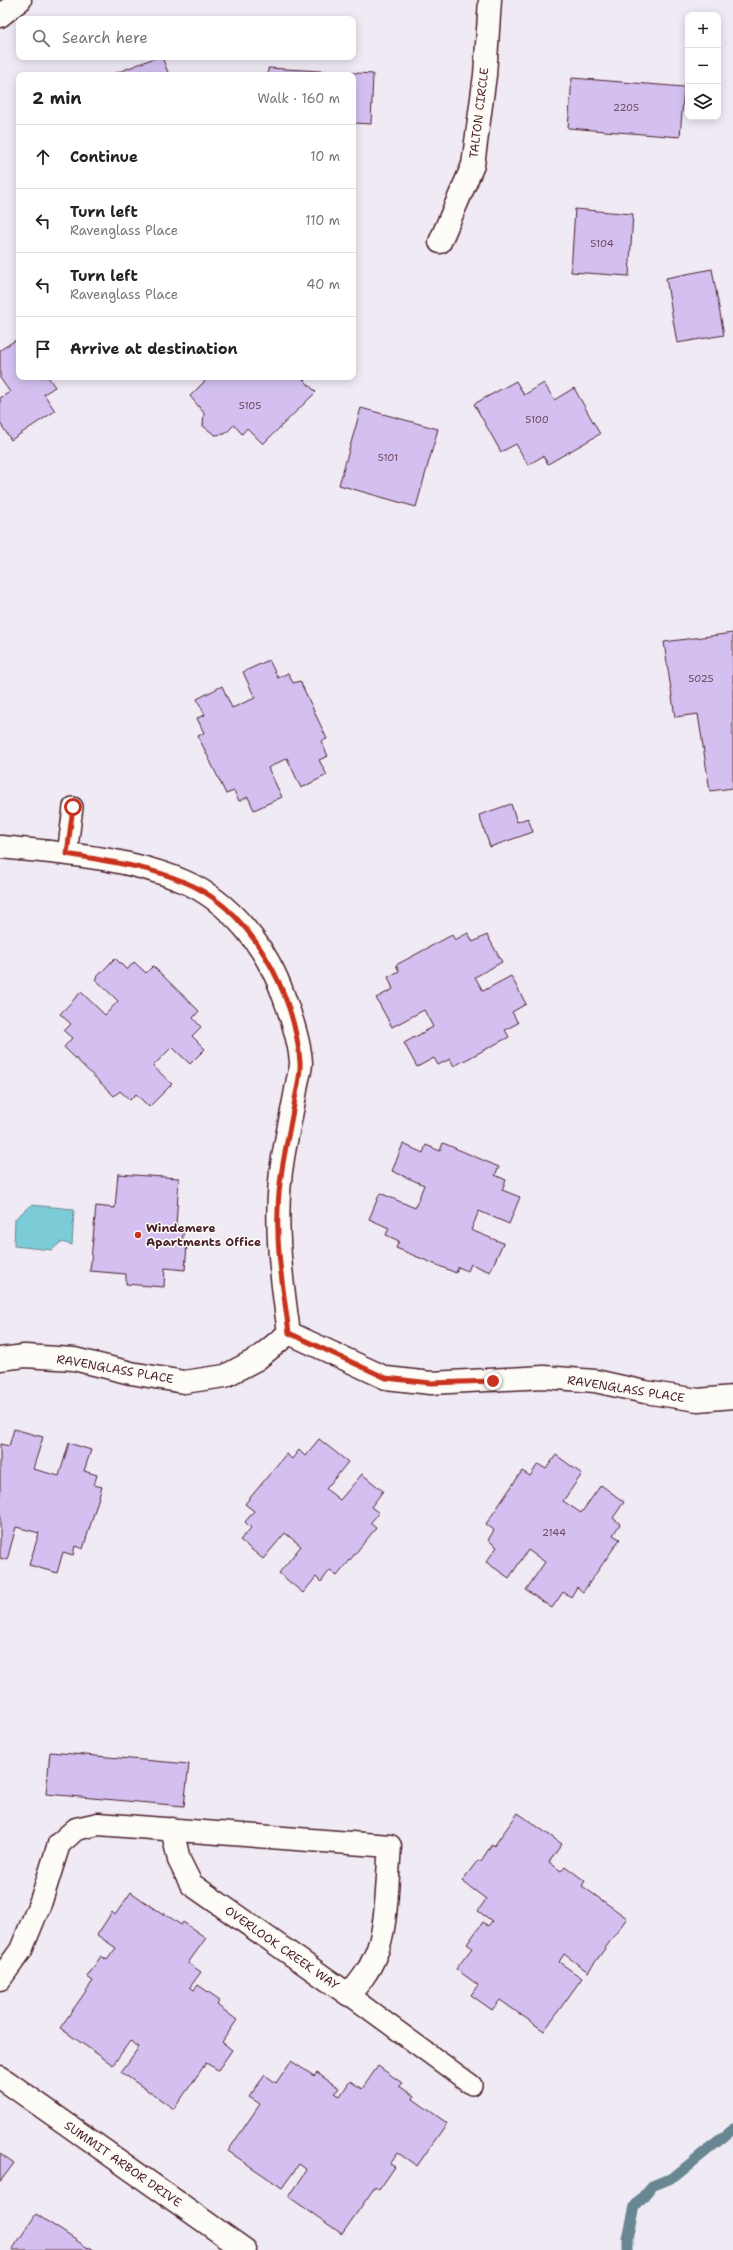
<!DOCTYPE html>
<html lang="en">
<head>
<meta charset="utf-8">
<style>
	body { margin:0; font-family:"Shantell Sans",sans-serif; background:#f6f6f6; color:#222 }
	.controls { position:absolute; right:12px; top:12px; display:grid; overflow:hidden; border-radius:8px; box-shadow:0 2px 10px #0003 }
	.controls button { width:36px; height:36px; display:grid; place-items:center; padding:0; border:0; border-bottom:1px solid #e0e0e0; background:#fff; color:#222; font:20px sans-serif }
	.stop { position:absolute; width:12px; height:12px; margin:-9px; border:3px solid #c8321e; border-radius:50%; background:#fff }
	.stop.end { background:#c8321e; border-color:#fff; box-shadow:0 1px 4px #0008 }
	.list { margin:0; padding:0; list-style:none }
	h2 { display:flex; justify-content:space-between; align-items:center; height:52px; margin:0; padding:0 16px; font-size:17px }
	h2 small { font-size:13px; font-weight:400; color:#767676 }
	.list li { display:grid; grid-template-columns:26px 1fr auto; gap:12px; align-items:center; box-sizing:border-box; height:64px; padding:0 16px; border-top:1px solid #e0e0e0 }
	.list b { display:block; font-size:15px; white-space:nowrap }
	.list p { margin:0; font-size:13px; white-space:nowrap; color:#767676 }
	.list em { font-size:13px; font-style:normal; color:#767676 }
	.icon { flex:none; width:22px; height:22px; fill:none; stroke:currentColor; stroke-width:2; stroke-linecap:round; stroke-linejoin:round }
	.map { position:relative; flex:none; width:733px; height:2250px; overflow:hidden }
	.search { position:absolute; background:#fff; box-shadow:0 2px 10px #0003; left:16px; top:16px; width:340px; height:44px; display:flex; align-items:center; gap:10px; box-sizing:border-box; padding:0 14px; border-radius:8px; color:#767676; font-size:15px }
	.panel { position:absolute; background:#fff; box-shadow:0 2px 10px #0003; left:16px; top:72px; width:340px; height:308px; border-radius:8px }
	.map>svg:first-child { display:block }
	.water { fill:#7cccd7; stroke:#688792 }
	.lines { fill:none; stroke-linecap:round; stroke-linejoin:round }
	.stream { stroke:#688792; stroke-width:11 }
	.building { fill:#d3c0f1; stroke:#4a1f2b }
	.lane-casing { stroke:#4a1f2b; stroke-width:22 }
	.street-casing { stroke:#4a1f2b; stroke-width:25 }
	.lane { stroke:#fdfcf7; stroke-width:19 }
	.street { stroke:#fdfcf7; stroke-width:22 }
	.route { stroke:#c8321e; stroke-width:5 }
	.poi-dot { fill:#c8321e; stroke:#fdfcf7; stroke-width:1.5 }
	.labels { text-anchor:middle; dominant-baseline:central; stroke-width:3; stroke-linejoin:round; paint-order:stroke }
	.number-label { font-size:10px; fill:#6c475c }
	.street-label { font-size:12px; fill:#4a1f2b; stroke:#fdfcf7 }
	.poi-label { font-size:12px; font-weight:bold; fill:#4a1f2b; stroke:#fdfcf7; text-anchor:start }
</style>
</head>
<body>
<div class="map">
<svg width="733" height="2250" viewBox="0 0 733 2250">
	<rect width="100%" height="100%" fill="#f0eaf5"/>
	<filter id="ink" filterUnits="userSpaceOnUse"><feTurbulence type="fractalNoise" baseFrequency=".025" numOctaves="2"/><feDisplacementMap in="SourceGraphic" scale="8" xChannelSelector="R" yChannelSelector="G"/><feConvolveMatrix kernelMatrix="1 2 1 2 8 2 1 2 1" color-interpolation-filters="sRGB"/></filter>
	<g filter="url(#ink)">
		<!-- water -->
		<polygon class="water" points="31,1205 74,1209 72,1245 61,1242 52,1250 14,1246 15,1219"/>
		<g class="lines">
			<!-- stream -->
			<polyline class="stream" points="628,2250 628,2238 635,2206 652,2186 674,2177 733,2129"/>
		</g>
		<!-- building -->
		<g class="building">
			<polygon points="157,57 162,57 169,75 111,75"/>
			<polygon points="268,68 373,74 371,124 353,123 353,75 268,75"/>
			<polygon points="572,78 684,87 680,137 568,128"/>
			<polygon points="575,209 633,214 629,276 571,272"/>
			<polygon points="712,269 724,335 677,343 666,278"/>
			<polygon points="19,338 19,377 48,377 55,387 44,394 55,411 11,440 0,423 0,398 10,392 0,378 0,350"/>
			<polygon points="209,377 301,377 316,392 263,444 247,428 242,434 234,425 225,434 215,435 203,426 204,413 190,396"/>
			<polygon points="516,381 524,395 544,383 554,400 574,388 600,434 548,464 543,456 528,465 516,444 501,452 474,404"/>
			<polygon points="361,408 438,429 416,507 339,485"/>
			<polygon points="733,633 733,788 710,791 698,714 675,717 664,642"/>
			<polygon points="269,660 278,678 288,673 293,683 300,681 327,739 321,741 328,756 319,760 327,775 301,788 287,758 268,768 282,797 254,810 248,797 239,801 234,791 226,794 198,736 204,733 197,718 205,715 197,699 222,686 232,708 255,698 243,672"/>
			<polygon points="511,804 517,822 528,818 533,832 490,847 479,815"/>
			<polygon points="468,933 473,942 487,935 502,962 475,977 483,991 511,976 526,1004 512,1012 518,1023 505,1030 509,1037 454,1066 450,1059 438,1065 434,1058 417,1067 404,1043 433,1027 424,1010 392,1027 376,998 393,989 388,977 399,971 396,965 452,935 455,940"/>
			<polygon points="115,958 127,970 134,962 146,973 153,966 199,1011 193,1018 201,1027 192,1036 205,1049 190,1064 172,1047 153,1066 172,1084 149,1107 136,1094 130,1100 120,1091 114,1096 64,1047 72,1038 64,1031 71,1024 60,1014 81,992 105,1015 118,1001 95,979"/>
			<polygon points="443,1143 499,1167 495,1175 506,1180 502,1190 520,1197 509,1224 479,1211 471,1230 503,1243 490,1272 471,1264 468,1271 458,1267 456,1273 396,1248 399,1241 386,1235 389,1228 369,1219 380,1193 415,1208 424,1185 392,1171 403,1144 423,1153 426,1145 440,1151"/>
			<polygon points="118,1174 179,1178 176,1226 184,1227 182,1243 187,1245 185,1270 165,1268 164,1287 126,1284 126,1274 90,1271 96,1206 115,1208"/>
			<polygon points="14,1429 43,1437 33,1469 59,1476 69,1443 91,1450 84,1471 97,1475 94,1485 102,1487 83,1549 75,1546 73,1555 63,1552 57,1573 29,1565 39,1533 16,1527 7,1560 0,1558 0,1444 9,1446"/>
			<polygon points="319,1439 348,1462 326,1489 340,1500 362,1474 383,1491 371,1507 379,1513 370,1523 376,1528 337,1576 330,1570 321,1582 316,1577 303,1593 279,1573 301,1546 285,1533 263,1559 240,1540 251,1528 245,1522 254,1511 245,1504 286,1454 292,1459 299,1450 305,1456"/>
			<polygon points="556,1455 582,1474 563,1501 581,1513 601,1485 624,1502 613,1518 620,1524 613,1535 620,1539 583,1592 577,1587 571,1597 563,1592 552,1608 526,1590 545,1562 528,1550 509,1578 486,1562 497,1547 488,1540 494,1530 486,1524 522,1471 530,1476 538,1464 546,1469"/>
			<polygon points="50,1752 189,1764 184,1806 46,1794"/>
			<polygon points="518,1813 562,1844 549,1862 561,1871 565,1866 585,1881 582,1886 627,1918 588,1972 564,1954 559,1962 582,1978 544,2031 500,2000 492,2010 471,1995 478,1985 456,1969 472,1948 467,1944 483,1922 488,1926 492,1921 478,1911 486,1899 462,1881 478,1860 481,1861 492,1844 494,1846"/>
			<polygon points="131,1892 163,1915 164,1913 181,1925 183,1922 206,1938 188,1963 201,1972 190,1987 194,1990 198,1985 220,2000 217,2005 237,2020 222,2042 232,2050 218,2070 206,2063 174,2109 121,2072 139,2047 130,2041 113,2065 60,2028 93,1981 87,1977 101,1956 107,1960 116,1948 97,1935 112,1912 115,1915"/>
			<polygon points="291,2061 314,2076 317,2073 339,2088 335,2093 340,2096 350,2081 362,2089 378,2066 402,2083 399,2086 414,2096 413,2099 447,2123 417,2166 398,2153 390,2164 395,2167 379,2190 375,2187 342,2234 289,2197 307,2170 299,2164 282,2188 228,2151 260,2104 249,2097 265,2075 276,2083"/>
			<polygon points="0,2153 14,2163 0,2182"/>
			<polygon points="36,2214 88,2248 89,2247 94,2250 12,2250"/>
		</g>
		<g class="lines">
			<!-- lane casing -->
			<g class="lane-casing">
				<g id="lane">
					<polyline points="67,855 73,807"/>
					<polyline points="349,1995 472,2085"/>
				</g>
			</g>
			<!-- street casing -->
			<g class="street-casing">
				<g id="street">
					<polyline points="0,16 20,0"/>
					<polyline points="440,242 473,165 485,75 490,0"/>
					<path d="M0,847C60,853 126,857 183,881C230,901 268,949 284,997C291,1016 300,1043 301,1063C301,1070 298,1077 297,1084C293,1109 287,1133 283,1158C273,1216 281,1276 289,1333"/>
					<polyline points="289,1333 386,1378 431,1383 544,1377 595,1381 645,1392 698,1400 733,1397"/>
					<polyline points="0,1359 25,1356 74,1359 131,1373 184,1382 225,1376 257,1359 289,1333"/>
					<path d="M0,1979L21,1950L41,1901L59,1844L76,1829L98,1824L390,1846C387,1877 388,1929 375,1956C369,1971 359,1983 349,1995L191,1884L179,1860L172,1829"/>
					<polyline points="0,2077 245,2250"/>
				</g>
			</g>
			<!-- lane -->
			<use href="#lane" class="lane"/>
			<!-- street -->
			<use href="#street" class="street"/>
		</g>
	</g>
	<g class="lines" filter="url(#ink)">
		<!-- route -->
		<path class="route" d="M73,807L67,854C106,861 146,866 182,881C250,907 295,993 300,1062C301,1074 297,1088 295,1099C289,1136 279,1172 278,1210C276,1251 284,1293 289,1333L386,1378L431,1383L493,1381"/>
	</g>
	<!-- markers -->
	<circle class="poi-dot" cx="138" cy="1235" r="4"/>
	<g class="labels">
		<!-- number labels -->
		<g class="number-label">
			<text x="626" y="107">2205</text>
			<text x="602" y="243">5104</text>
			<text x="250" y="405">5105</text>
			<text x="537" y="419">5100</text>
			<text x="388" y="457">5101</text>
			<text x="701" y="678">5025</text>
			<text x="554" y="1532">2144</text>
		</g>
		<!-- street labels -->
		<g class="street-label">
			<text transform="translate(479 113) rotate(-83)">TALTON CIRCLE</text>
			<text transform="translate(115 1369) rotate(10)">RAVENGLASS PLACE</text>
			<text transform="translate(626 1389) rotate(9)">RAVENGLASS PLACE</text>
			<text transform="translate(282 1948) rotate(35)">OVERLOOK CREEK WAY</text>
			<text transform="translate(123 2164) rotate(35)">SUMMIT ARBOR DRIVE</text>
		</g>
		<!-- poi labels -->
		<g class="poi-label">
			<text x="146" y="1228">Windemere<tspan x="146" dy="14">Apartments Office</tspan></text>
		</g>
	</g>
</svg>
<div class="controls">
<button>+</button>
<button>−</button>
<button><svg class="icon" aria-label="layers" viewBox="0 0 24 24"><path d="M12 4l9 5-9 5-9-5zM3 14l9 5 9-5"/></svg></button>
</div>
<div class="stop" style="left:73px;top:807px"></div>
<div class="stop end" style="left:493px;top:1381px"></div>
<div class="search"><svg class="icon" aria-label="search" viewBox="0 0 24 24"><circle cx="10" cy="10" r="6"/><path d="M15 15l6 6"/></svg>Search here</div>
<section class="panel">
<h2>2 min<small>Walk · 160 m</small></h2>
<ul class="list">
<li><svg class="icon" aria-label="ahead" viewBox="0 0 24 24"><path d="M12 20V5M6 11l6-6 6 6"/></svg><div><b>Continue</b></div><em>10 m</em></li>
<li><svg class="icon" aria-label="left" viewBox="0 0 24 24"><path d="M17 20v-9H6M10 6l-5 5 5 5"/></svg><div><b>Turn left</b><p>Ravenglass Place</p></div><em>110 m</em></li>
<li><svg class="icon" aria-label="left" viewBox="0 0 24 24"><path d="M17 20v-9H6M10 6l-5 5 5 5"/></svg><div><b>Turn left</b><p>Ravenglass Place</p></div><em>40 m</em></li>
<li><svg class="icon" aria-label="arrive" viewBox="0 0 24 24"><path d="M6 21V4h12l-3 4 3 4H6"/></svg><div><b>Arrive at destination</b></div></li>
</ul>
</section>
</div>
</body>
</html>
